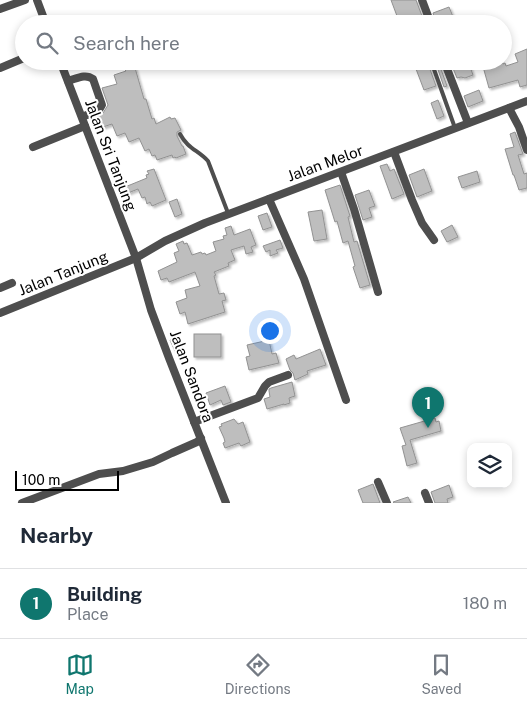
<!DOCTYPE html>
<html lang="en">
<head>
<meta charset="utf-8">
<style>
	body { margin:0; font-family:"Public Sans",sans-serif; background:#f2f2f3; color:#1f2937 }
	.controls { position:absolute; right:15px; bottom:15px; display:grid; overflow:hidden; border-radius:10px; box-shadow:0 2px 8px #0003 }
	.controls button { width:45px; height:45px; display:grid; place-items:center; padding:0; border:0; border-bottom:1px solid #e0e1e3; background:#fff; color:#1f2937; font:25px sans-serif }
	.scale { position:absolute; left:15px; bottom:12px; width:104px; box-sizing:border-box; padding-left:5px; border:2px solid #000; border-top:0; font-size:14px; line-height:18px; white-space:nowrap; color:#000; -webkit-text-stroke:4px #fff; paint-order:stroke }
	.you { position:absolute; left:269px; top:330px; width:18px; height:18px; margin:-12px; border:4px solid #fff; border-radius:50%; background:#1a73e8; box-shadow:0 0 0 8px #1a73e833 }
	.badge { display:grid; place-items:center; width:32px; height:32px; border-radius:50%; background:#0f766e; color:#fff; font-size:16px; font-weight:700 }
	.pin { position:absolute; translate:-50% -41px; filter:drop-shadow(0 1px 2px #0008) }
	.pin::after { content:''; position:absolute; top:26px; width:18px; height:15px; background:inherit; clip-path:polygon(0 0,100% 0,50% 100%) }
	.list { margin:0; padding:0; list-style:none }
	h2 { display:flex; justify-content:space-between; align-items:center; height:65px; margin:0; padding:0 20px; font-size:21px }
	h2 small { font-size:16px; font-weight:400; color:#747a83 }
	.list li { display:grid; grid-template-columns:32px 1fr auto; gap:15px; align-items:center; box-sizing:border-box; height:70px; padding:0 20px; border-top:1px solid #e0e1e3 }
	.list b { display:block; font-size:19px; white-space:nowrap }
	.list p { margin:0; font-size:16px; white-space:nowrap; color:#747a83 }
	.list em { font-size:16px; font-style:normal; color:#747a83 }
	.icon { flex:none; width:28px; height:28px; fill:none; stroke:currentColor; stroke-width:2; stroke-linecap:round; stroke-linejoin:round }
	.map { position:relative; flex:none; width:527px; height:503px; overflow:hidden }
	.search { position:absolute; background:#fff; box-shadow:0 2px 8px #0003; left:15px; right:15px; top:15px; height:55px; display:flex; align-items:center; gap:12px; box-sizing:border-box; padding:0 18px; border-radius:28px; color:#747a83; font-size:19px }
	.sheet { height:135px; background:#fff }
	nav { display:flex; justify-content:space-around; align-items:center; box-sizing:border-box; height:70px; border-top:1px solid #e0e1e3; background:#fff; font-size:14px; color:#747a83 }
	nav a { display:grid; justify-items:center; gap:2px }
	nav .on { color:#0f766e }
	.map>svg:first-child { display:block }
	.building { fill:#bebebe; stroke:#929292; filter:url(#shadow) }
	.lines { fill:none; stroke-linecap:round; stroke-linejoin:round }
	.service { stroke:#4e4e4e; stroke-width:4 }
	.minor { stroke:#4e4e4e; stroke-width:8 }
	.labels { text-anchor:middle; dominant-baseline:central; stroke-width:4; stroke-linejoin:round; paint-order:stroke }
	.street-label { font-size:15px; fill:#000; stroke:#fff }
</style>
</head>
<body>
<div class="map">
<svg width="527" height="503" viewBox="0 0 527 503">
	<defs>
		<filter id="shadow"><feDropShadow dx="2" dy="2" stdDeviation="1" flood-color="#0004"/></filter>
	</defs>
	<rect width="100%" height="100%" fill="#fff"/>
	<!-- building -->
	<g class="building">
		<polygon points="391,0 416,0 425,24 400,24"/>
		<polygon points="449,7 456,24 436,24 433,13"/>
		<polygon points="527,49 527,85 520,87 518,80 489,88 482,63 488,61 502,61 503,64 505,63 506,66 518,62 515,54"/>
		<polygon points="124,61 133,61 144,99 146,99 152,119 154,118 156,124 170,117 171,119 175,118 181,130 177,132 177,136 182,146 183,146 186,154 176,158 175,157 173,158 172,155 157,160 155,155 152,156 149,149 145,151 139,138 129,142 125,133 117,136 112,124 100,128 96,117 103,113 108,105 102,88 117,84 114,75 126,71 125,70 126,69"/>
		<polygon points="413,61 427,61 436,86 424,90"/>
		<polygon points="435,61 438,61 447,86 444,87"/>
		<polygon points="450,61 468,61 473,75 465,78 461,77 457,78"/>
		<polygon points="479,90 483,101 468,107 464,96"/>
		<polygon points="438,100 444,116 437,119 431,103"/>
		<polygon points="515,132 523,154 518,155 524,174 527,173 527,188 519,190 514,175 513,175 505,149 514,147 510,134"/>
		<polygon points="387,164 390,171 394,169 404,194 392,199 380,166"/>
		<polygon points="154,169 166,200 152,206 150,202 147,204 145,197 142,198 138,189 128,193 125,187 147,178 146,175 149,174 147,171"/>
		<polygon points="424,169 432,191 417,197 409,175"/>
		<polygon points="477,171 480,182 462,188 458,177"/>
		<polygon points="340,185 350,216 348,217 354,242 357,241 370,285 360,288 353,267 355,266 348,241 343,243 337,221 335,222 325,190"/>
		<polygon points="369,190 375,206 369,208 372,217 363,220 355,195"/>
		<polygon points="177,199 182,214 175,217 169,202"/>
		<polygon points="322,210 327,239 314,241 308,212"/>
		<polygon points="267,213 272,227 263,230 258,216"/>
		<polygon points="452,225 458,237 447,242 441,231"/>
		<polygon points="231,226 234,235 250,229 256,245 251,247 253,252 246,254 244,246 231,250 235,260 228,263 229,266 214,272 216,275 214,276 219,294 224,293 226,300 222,301 225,312 188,324 185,312 180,314 176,302 187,298 185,290 200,286 195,272 169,282 167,278 161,280 158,271 177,262 174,253 179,251 176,244 183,241 184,244 187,243 192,255 201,252 202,254 205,253 206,255 216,251 213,242 224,239 223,236 227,235 225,228"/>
		<polygon points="280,240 283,248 276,250 278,253 270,256 270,250 266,252 263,246"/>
		<rect x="194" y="334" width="27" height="23"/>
		<polygon points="175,338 180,348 175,351 170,340"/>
		<polygon points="269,340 272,354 276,353 279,363 249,370 246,357 250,356 247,345"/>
		<polygon points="320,349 326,365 307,371 308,374 295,380 293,373 290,370 286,359 294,355 296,359"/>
		<polygon points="292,382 295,396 289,398 290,403 284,405 284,404 267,409 264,399 270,397 269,391 269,389 271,388"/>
		<polygon points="225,386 231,402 223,405 221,400 210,405 206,393"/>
		<polygon points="435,418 436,422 439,421 441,431 410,440 417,463 407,466 402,446 406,445 400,428"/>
		<polygon points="234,419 238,424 243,422 250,442 241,446 239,443 225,448 223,443 225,442 224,438 219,427 222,426 221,424"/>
		<polygon points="373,484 380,503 363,503 358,490"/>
		<polygon points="449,485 453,497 447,499 448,503 435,503 431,492"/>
		<polygon points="408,497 411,503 394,503 393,502"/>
	</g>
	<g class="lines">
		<!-- service -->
		<g class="service">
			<polyline points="431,61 455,128"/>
			<path d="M180,134C188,149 198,150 208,161L228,213"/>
		</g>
		<!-- minor -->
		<g class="minor">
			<polyline points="37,0 46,24"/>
			<polyline points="422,0 431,24"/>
			<polyline points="0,9 25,0"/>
			<polyline points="60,61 136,258 151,310 169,358 226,503"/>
			<polyline points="444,61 468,123"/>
			<polyline points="0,68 24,58"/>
			<path d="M68,81C76,79 85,73 93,79L102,105L99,110L82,117"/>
			<polyline points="509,108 519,127 527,150"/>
			<polyline points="33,147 85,126"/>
			<polyline points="394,152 412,200 422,223 434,240"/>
			<polyline points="341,172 354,209 378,292"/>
			<polyline points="269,199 304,279 346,400"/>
			<polyline points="0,288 12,283"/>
			<polyline points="0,313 136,258 165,241 205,223 527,101"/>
			<polyline points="194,422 258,398 265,386 269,382 288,375"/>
			<polyline points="378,482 387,503"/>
			<polyline points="425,493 429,503"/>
			<polyline points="22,503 99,474 123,471 153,462 172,453 197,442 201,438"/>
		</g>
	</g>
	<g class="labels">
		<!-- street labels -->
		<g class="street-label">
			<text transform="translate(111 155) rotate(69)">Jalan Sri Tanjung</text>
			<text transform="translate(325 163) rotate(-20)">Jalan Melor</text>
			<text transform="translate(63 273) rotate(-22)">Jalan Tanjung</text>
			<text transform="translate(192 376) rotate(69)">Jalan Sandora</text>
		</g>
	</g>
</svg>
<div class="controls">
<button><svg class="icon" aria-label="layers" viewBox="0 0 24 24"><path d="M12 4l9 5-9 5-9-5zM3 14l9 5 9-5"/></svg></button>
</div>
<div class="scale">100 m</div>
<div class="you"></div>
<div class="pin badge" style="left:428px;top:428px">1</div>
<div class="search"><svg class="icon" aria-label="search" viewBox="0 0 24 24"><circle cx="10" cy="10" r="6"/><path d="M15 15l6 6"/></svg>Search here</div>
</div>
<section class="sheet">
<h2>Nearby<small></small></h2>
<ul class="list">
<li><span class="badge">1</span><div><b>Building</b><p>Place</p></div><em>180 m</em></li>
</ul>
</section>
<nav>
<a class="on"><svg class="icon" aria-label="map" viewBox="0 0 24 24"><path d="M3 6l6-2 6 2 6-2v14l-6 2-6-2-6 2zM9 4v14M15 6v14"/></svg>Map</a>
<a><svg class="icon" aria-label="directions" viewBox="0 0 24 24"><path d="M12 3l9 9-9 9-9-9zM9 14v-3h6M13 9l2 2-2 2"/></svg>Directions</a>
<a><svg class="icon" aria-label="saved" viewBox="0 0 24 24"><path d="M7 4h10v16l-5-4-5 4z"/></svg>Saved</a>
</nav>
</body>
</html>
